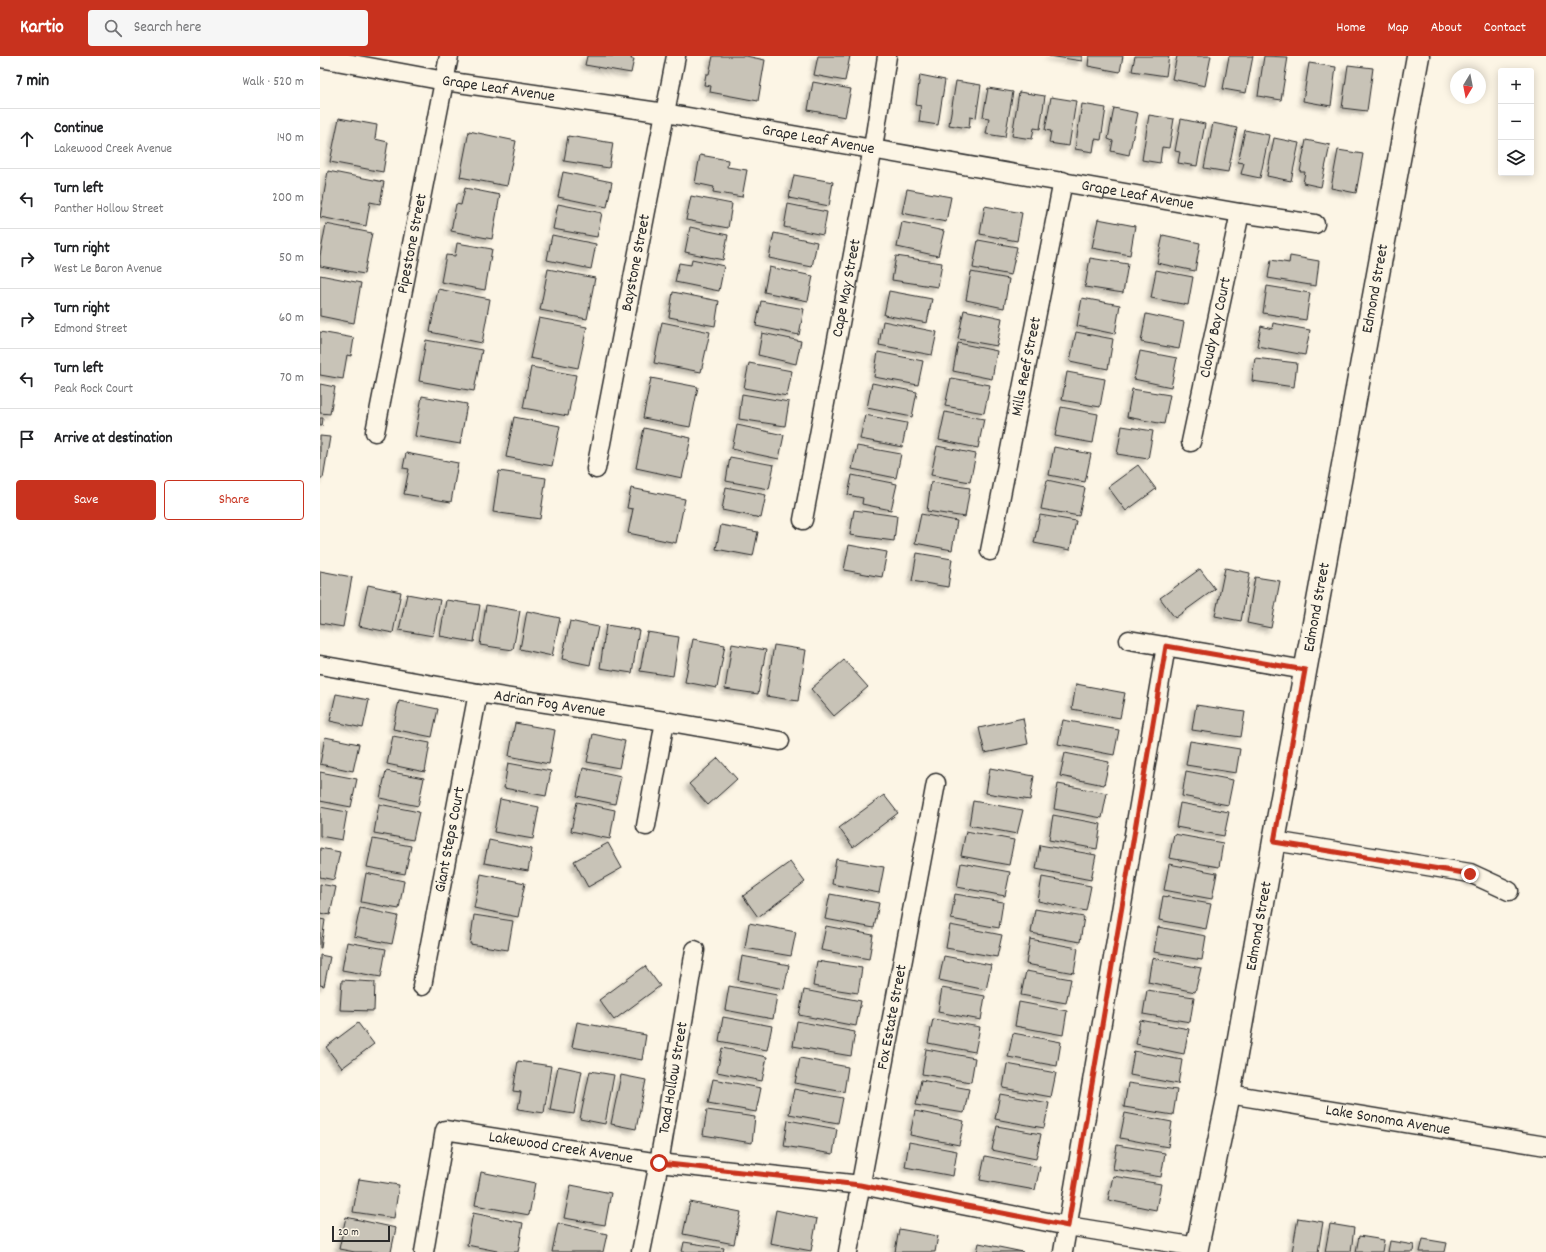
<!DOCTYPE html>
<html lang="en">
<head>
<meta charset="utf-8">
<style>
	body { margin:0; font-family:Dekko,sans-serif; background:#f6f6f6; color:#202124 }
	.controls { position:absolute; right:12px; top:12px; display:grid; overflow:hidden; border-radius:4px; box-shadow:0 2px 10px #0003 }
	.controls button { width:36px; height:36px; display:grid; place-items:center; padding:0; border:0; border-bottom:1px solid #e0e0e0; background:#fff; color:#202124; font:20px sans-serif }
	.compass { position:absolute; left:1130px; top:12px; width:36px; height:36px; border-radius:50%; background:#fff; box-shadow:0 2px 10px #0003; rotate:190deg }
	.scale { position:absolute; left:12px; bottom:10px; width:58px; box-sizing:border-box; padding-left:4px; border:2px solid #2b2b2b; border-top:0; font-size:11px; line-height:14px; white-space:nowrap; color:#2b2b2b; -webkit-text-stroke:3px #fcf5e5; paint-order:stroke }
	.stop { position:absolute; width:12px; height:12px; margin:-9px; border:3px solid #c8321e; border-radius:50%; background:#fff }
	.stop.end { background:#c8321e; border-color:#fff; box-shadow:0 1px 4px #0008 }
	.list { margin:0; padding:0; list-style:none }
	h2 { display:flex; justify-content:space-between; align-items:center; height:52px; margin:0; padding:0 16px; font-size:17px }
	h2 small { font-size:13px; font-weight:400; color:#757577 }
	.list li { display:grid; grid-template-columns:26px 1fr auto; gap:12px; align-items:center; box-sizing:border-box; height:60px; padding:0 16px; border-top:1px solid #e0e0e0 }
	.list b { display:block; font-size:15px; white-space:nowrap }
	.list p { margin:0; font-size:13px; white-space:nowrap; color:#757577 }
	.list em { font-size:13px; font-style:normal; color:#757577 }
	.actions { display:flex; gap:8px; padding:12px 16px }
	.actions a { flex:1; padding:9px 0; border:1px solid #c8321e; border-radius:4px; text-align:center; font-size:14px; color:#c8321e }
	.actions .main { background:#c8321e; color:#fff }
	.icon { flex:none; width:22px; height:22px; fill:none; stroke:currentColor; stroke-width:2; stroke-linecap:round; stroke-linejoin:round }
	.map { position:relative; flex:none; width:1226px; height:1196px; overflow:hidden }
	header { display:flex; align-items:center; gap:24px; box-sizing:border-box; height:56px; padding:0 20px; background:#c8321e; color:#fff }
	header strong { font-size:19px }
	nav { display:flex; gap:22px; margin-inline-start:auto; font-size:14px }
	.search { width:280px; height:36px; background:#f6f6f6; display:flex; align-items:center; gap:10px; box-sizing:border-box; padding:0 14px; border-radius:4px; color:#757577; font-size:15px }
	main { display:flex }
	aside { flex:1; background:#fff }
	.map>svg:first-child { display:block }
	.building { fill:#c8c3b7; stroke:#2b2b2b; filter:url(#shadow) }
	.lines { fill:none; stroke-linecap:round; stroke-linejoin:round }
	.street-casing { stroke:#2b2b2b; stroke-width:21 }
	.secondary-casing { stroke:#2b2b2b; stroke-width:25 }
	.street { stroke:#fcf5e5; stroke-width:18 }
	.secondary { stroke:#fcf5e5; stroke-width:22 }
	.route { stroke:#c8321e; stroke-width:5 }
	.labels { text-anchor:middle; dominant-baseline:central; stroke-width:4; stroke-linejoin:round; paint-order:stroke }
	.street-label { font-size:16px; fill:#2b2b2b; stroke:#fcf5e5 }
</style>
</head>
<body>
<header>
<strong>Kartio</strong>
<div class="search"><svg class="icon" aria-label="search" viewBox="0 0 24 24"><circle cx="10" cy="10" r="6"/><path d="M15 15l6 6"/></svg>Search here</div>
<nav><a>Home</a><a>Map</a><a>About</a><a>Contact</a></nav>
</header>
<main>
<aside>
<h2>7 min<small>Walk · 520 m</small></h2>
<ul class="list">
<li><svg class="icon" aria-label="ahead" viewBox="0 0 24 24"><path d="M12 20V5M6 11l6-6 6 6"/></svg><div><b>Continue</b><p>Lakewood Creek Avenue</p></div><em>140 m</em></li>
<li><svg class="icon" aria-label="left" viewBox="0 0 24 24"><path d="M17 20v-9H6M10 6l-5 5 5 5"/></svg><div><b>Turn left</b><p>Panther Hollow Street</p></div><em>200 m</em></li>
<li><svg class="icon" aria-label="right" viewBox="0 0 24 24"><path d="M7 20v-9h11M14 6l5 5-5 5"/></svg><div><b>Turn right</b><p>West Le Baron Avenue</p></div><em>50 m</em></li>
<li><svg class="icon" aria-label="right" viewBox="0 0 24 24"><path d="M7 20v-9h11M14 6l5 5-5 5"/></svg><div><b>Turn right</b><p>Edmond Street</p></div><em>60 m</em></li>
<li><svg class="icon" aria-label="left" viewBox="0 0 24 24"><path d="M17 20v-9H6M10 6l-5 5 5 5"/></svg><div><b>Turn left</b><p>Peak Rock Court</p></div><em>70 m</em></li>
<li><svg class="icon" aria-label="arrive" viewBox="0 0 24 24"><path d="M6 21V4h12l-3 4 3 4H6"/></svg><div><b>Arrive at destination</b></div></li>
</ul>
<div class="actions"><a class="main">Save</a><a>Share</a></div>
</aside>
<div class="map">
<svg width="1226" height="1196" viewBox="0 0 1226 1196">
	<defs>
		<filter id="shadow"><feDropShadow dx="-3.5" dy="3.5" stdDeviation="2" flood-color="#0004"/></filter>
	</defs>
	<rect width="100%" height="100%" fill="#fcf5e5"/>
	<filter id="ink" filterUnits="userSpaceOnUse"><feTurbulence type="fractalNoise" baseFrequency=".025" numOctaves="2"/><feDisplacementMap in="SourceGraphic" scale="8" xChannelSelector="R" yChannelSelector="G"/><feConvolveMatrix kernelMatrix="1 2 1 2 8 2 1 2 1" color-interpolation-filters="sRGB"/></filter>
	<g filter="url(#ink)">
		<!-- building -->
		<g class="building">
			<polygon points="267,0 312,0 311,3 314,3 311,17 265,9"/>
			<polygon points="393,0 426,0 445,4 438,45 390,36 391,30 384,29 386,18 389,18"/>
			<polygon points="498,0 530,0 525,25 494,19"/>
			<polygon points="729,0 762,0 762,5"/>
			<polygon points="769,0 803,0 800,16 768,10"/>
			<polygon points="815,0 849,0 846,20 812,15"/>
			<polygon points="857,0 891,0 885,30 852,23"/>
			<polygon points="909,0 933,0 926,37 903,33"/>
			<polygon points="944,0 968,1 961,44 938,40"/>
			<polygon points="989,7 1016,11 1011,50 983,45"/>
			<polygon points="1028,9 1053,12 1047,55 1022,52"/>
			<polygon points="600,19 625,24 618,69 599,66 601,50 596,49"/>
			<polygon points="636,25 661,29 656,62 650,61 649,72 629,69"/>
			<polygon points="493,26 531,33 525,61 488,54"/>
			<polygon points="668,32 693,36 685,81 666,78 669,62 663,61"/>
			<polygon points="699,36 725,40 720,73 714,72 712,83 692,80"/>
			<polygon points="731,41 756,45 749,90 729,87 731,75 725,74"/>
			<polygon points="762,48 786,52 781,84 775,83 773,96 755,93"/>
			<polygon points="794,52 818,57 809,99 791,95 793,85 788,83"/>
			<polygon points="829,59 854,63 849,92 842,91 840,107 822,104"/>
			<polygon points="19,62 57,69 55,83 68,86 63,116 10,106"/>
			<polygon points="861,63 885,68 877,110 858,107 860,96 855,95"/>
			<polygon points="893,67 917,72 908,116 884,112"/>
			<polygon points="925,74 949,79 940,122 921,118 924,107 918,106"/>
			<polygon points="149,75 196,85 187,130 140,121"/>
			<polygon points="248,80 293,87 289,112 244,105"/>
			<polygon points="954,82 979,87 971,125 947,120"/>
			<polygon points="986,84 1010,89 1001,131 983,127 985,116 980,116"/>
			<polygon points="1018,94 1043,98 1036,137 1011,132"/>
			<polygon points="380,99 408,104 407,111 427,114 422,141 393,136 394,131 375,127"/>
			<polygon points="8,115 64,126 60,148 50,146 46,170 0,161"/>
			<polygon points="243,116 292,126 287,151 238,141"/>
			<polygon points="474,119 513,126 509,150 469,142"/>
			<polygon points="145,132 180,139 172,183 131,175 136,148 141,149"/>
			<polygon points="587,133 631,141 626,166 582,157"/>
			<polygon points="371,140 412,148 408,172 366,164"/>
			<polygon points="238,148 282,157 277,181 233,173"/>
			<polygon points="468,148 507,156 503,179 464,171"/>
			<polygon points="665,150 702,157 697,185 660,178"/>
			<polygon points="778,163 815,170 810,199 772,192"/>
			<polygon points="582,166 624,175 618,200 577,191"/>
			<polygon points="6,168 52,177 44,218 0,210 0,200"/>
			<polygon points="370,171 408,179 403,204 365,196"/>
			<polygon points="454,177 497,186 492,211 449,202"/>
			<polygon points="232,179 276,188 271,213 227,204"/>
			<polygon points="843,179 880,187 875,215 837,207"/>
			<polygon points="658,184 697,191 691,219 653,212"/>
			<polygon points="137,187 172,193 165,234 121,226 126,199 135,200"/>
			<polygon points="576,200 622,207 618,231 572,224"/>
			<polygon points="970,200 999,205 996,230 948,222 951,204 969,207"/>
			<polygon points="770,202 808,208 803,237 765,231"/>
			<polygon points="372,203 404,210 399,235 355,226 359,207 371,209"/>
			<polygon points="449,211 493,220 488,245 444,236"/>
			<polygon points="228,213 275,222 267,263 220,254"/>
			<polygon points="836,214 873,221 868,249 831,242"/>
			<polygon points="651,216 689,223 684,252 646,244"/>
			<polygon points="0,219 41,227 34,267 0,260"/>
			<polygon points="947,230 990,237 986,264 943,257"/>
			<polygon points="118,233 170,243 162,287 110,276"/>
			<polygon points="569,235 612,243 607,267 564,259"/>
			<polygon points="353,236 399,245 395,270 349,261"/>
			<polygon points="762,242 800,249 795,278 757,270"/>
			<polygon points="441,245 484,253 479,279 436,270"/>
			<polygon points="644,254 682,262 677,290 638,283"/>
			<polygon points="826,258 864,266 859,293 821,286"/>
			<polygon points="219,262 267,271 258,312 210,302"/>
			<polygon points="563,265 617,276 612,299 559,289"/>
			<polygon points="342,266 390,276 381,316 334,307"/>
			<polygon points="953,267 990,274 985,299 937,290 941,270 952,273"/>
			<polygon points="0,276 34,282 31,300 27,299 23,323 0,319"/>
			<polygon points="756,276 793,283 788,313 750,305"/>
			<polygon points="442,277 481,285 476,308 438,299"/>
			<polygon points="106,284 162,294 154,335 99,325"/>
			<polygon points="638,287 677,295 672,323 633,315"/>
			<polygon points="820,295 857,302 851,331 814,323"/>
			<polygon points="558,296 603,305 598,329 554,321"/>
			<polygon points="935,302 977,307 974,331 932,325"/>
			<polygon points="429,307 472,315 467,340 424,332"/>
			<polygon points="211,311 256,319 248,360 203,352"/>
			<polygon points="747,316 785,323 780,351 742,344"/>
			<polygon points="331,322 378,331 370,371 323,362"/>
			<polygon points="631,322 670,329 664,357 625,350"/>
			<polygon points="552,327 597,336 592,361 547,352"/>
			<polygon points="0,328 15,331 10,358 0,357"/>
			<polygon points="812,333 850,339 844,368 807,361"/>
			<polygon points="422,338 469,346 465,370 419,363"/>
			<polygon points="102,340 147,348 140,388 95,380"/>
			<polygon points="741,351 778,358 773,387 735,380"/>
			<polygon points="625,356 664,363 658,392 619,384"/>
			<polygon points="545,359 587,367 582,391 540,383"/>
			<polygon points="194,361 240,370 232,410 186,401"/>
			<polygon points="0,362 3,362 2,370 0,370"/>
			<polygon points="417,369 464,379 459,403 412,393"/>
			<polygon points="802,370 833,375 828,403 797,398"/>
			<polygon points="324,372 371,382 362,422 316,412"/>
			<polygon points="0,380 10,381 3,422 0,422"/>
			<polygon points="537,390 581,398 576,422 532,413"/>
			<polygon points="617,390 656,398 650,426 611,419"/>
			<polygon points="734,391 771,398 765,426 729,419"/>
			<polygon points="86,397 138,407 131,446 84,438 89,413 83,412"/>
			<polygon points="410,401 454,409 449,433 406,425"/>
			<polygon points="818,409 836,433 806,455 788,431"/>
			<polygon points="179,415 226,422 220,463 173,456"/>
			<polygon points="532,419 577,428 571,454 542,448 543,442 528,439"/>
			<polygon points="727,424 765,432 759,460 721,453"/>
			<polygon points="611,426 650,432 645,461 607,455"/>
			<polygon points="406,431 446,439 441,462 402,454"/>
			<polygon points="311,432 365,443 356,487 308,477 313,453 307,452"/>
			<polygon points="534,454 577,460 574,485 530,479"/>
			<polygon points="601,458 637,465 632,494 595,487"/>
			<polygon points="720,459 756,465 750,494 714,487"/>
			<polygon points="401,469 438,476 433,500 396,493"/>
			<polygon points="529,489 567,496 562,521 524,514"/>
			<polygon points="597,497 632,503 628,531 592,525"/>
			<polygon points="905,512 930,517 921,565 895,560"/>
			<polygon points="880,513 895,533 855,562 840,542"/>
			<polygon points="0,515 32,521 23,571 0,567"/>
			<polygon points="935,521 960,525 951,572 927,567"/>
			<polygon points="48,529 81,536 73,577 39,570"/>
			<polygon points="87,538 120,544 113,580 79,574"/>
			<polygon points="126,544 160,549 154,586 120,580"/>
			<polygon points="166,549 200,555 193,594 160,589"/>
			<polygon points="207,555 240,562 232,600 200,593"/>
			<polygon points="250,565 278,571 270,609 242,603"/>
			<polygon points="286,569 319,574 312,617 280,612"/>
			<polygon points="327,576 359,581 353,620 320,615"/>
			<polygon points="373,583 405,589 397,632 365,626"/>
			<polygon points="412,588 446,594 438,638 405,633"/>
			<polygon points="454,589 486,594 478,645 446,640"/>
			<polygon points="524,604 548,631 514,660 491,633"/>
			<polygon points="756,628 805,637 800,662 752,653"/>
			<polygon points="16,638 49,644 43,672 10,665"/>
			<polygon points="79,645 118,653 112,681 73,673"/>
			<polygon points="876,649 925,656 921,681 872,674"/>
			<polygon points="703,662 708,688 665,697 659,672"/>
			<polygon points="743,664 799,674 794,699 738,688"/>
			<polygon points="195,667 235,674 229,708 189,700"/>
			<polygon points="273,678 305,685 299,712 267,706"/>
			<polygon points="73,680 110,687 105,716 67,708"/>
			<polygon points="5,681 39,688 33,715 0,708"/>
			<polygon points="870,685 920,693 916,717 866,709"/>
			<polygon points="745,697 789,706 784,729 740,720"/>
			<polygon points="398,702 417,723 388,749 369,728"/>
			<polygon points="188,707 231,715 226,740 184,732"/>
			<polygon points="263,712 301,720 295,748 257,740"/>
			<polygon points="670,712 714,720 710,744 666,737"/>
			<polygon points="66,715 104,722 98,750 60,742"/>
			<polygon points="866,715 913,724 908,749 862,740"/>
			<polygon points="0,716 37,723 31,751 0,745"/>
			<polygon points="738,728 787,737 782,762 734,753"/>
			<polygon points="564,739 578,757 533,791 519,772"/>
			<polygon points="180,743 219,751 213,783 174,776"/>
			<polygon points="653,745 703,754 697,778 649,769"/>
			<polygon points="257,746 295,754 290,783 251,775"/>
			<polygon points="860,747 909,756 904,780 856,771"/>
			<polygon points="59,748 99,756 93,784 54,777"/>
			<polygon points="0,751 27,756 22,784 0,780"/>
			<polygon points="733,759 781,768 777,793 729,784"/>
			<polygon points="646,775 694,784 689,809 641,800"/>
			<polygon points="854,778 903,787 899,811 849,802"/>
			<polygon points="53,783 91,790 85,818 47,811"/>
			<polygon points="169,784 212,793 208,815 164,807"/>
			<polygon points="288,787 302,812 268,831 254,805"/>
			<polygon points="720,789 776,799 771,824 716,813"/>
			<polygon points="0,792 20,796 14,824 0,821"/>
			<polygon points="516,803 564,811 559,837 512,828"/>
			<polygon points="470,806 485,826 438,861 423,840"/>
			<polygon points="641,807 690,816 685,840 637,831"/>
			<polygon points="849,808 897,817 892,843 844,834"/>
			<polygon points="46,817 84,825 79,853 41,846"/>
			<polygon points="161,818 205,827 198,861 154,852"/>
			<polygon points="722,821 771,830 766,855 718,845"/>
			<polygon points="0,828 16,831 10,859 0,857"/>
			<polygon points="510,838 559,847 554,872 505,863"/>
			<polygon points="635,838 683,846 679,872 631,863"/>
			<polygon points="843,840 891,848 886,873 839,864"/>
			<polygon points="40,852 78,860 72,888 34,880"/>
			<polygon points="715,853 764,861 760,886 711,877"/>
			<polygon points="154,859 193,865 188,894 150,888"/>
			<polygon points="0,863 5,864 1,892 0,892"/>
			<polygon points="429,867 476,876 471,900 425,892"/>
			<polygon points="630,869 682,879 677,901 626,892"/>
			<polygon points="506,870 553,879 549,903 501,894"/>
			<polygon points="838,871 886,880 882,904 834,896"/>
			<polygon points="710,883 758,892 754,917 706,908"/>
			<polygon points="27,886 66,893 61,921 22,914"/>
			<polygon points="0,899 10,901 4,930 0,929"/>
			<polygon points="422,900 469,909 464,933 418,924"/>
			<polygon points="624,900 671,909 666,934 619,924"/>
			<polygon points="832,902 881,912 875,936 828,926"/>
			<polygon points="497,905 542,912 538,937 493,930"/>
			<polygon points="325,910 340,930 294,964 279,944"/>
			<polygon points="706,915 751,923 746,947 701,939"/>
			<polygon points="22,924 55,926 54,955 20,954"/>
			<polygon points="409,930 457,939 453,963 405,954"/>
			<polygon points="622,932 665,940 661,964 618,956"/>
			<polygon points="484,934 541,945 536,970 479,959"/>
			<polygon points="827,934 874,941 870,966 823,958"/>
			<polygon points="699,946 747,955 743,979 695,970"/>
			<polygon points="403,961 452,970 447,994 399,985"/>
			<polygon points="613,963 660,971 655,996 608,987"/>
			<polygon points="820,964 869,973 864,998 816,988"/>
			<polygon points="477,965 535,976 531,1000 473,990"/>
			<polygon points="257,966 326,979 322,1004 252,991"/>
			<polygon points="38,967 54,988 22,1012 6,991"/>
			<polygon points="693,977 741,986 737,1010 688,1001"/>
			<polygon points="402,992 447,1001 442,1025 397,1016"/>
			<polygon points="606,993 655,1002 651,1026 602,1018"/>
			<polygon points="814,995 862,1004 858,1028 810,1019"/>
			<polygon points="480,1002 528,1011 524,1036 475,1027"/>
			<polygon points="198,1005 231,1010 224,1057 198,1053 201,1036 193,1035"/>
			<polygon points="687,1008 736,1017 731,1041 683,1032"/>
			<polygon points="238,1010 262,1015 254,1058 230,1054"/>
			<polygon points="270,1015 294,1019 285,1068 260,1063"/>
			<polygon points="301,1019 326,1024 316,1073 291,1068"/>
			<polygon points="393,1023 441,1032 436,1056 388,1047"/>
			<polygon points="601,1024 649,1033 644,1057 596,1049"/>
			<polygon points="808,1027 857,1034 853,1059 804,1051"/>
			<polygon points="474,1033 523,1042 518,1067 469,1058"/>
			<polygon points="680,1038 729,1047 724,1072 675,1063"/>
			<polygon points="387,1054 435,1061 432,1087 383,1079"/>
			<polygon points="595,1055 644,1065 639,1089 590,1079"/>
			<polygon points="805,1057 852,1066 848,1091 800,1082"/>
			<polygon points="468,1064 517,1073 513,1098 464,1090"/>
			<polygon points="677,1070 721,1078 716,1103 672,1094"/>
			<polygon points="589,1086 637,1095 633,1120 585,1111"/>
			<polygon points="797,1089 845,1097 841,1121 793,1113"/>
			<polygon points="665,1100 720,1111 715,1134 660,1124"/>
			<polygon points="161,1116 215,1127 209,1159 155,1149"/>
			<polygon points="793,1120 841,1128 836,1154 788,1144"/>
			<polygon points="39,1123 79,1129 74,1162 33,1156"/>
			<polygon points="251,1129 291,1137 285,1169 244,1162"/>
			<polygon points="370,1146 421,1156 414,1188 363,1178"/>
			<polygon points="456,1154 497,1163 491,1195 450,1187"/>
			<polygon points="153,1157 203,1167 198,1196 182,1196 147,1189"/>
			<polygon points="26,1161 76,1172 71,1196 35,1196 19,1193"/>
			<polygon points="978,1162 1003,1166 998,1196 972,1196"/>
			<polygon points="238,1167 287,1178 283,1196 232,1196"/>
			<polygon points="1010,1168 1034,1172 1031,1196 1005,1196"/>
			<polygon points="579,1173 618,1180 615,1196 575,1196"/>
			<polygon points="1039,1180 1064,1184 1062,1196 1036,1196"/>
			<polygon points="1103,1183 1127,1187 1125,1196 1100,1196"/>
			<polygon points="1070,1185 1094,1189 1093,1196 1068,1196"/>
			<polygon points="364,1186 404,1192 403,1196 362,1196"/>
			<polygon points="659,1187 703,1196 657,1196"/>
		</g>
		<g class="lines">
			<!-- street casing -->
			<g class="street-casing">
				<g id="street">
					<path id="s1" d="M0,2L125,25L345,57L920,157L995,168"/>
					<path id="s2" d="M55,376L129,0"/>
					<path id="s3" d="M871,386L920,157"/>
					<path id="s4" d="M276,413L356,0"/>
					<path id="s5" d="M483,464L553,92L567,0"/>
					<path id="s6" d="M670,495L743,125"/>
					<polyline points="809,584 985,614"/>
					<path id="s7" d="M0,609L158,637L345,665L460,685"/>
					<polyline points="326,770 345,665"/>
					<polyline points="954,785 1150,817 1189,835"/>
					<path id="s8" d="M102,930L158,637"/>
					<path id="s9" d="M909,1038L1226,1090"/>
					<path id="s10" d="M104,1196L125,1074L339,1107L541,1129L748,1170L877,1191"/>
					<path id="s11" d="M321,1196L339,1107L375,894"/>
					<path id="s12" d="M528,1196L616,727"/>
					<polyline points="743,1196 846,590"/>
				</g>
			</g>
			<!-- secondary casing -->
			<g class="secondary-casing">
				<g id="secondary">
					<path id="s13" d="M876,1196L909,1038L954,785L1098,0"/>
				</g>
			</g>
			<!-- street -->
			<use href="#street" class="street"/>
			<!-- secondary -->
			<use href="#secondary" class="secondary"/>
		</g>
	</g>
	<g class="lines" filter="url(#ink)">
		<!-- route -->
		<polyline class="route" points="339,1107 540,1129 748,1170 846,590 985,614 954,786 1150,818"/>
	</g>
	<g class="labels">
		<!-- street labels -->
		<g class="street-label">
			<text stroke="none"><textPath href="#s1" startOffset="181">Grape Leaf Avenue</textPath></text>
			<text stroke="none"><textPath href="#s1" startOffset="505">Grape Leaf Avenue</textPath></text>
			<text stroke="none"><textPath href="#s1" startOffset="829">Grape Leaf Avenue</textPath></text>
			<text stroke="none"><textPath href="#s2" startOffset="192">Pipestone Street</textPath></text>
			<text stroke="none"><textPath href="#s4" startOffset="210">Baystone Street</textPath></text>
			<text stroke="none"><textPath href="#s5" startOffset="236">Cape May Street</textPath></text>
			<text stroke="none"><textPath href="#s13" startOffset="980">Edmond Street</textPath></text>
			<text stroke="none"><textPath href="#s3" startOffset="117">Cloudy Bay Court</textPath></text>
			<text stroke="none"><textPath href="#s6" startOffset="188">Mills Reef Street</textPath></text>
			<text stroke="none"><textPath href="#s13" startOffset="656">Edmond Street</textPath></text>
			<text stroke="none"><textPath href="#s7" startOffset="233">Adrian Fog Avenue</textPath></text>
			<text stroke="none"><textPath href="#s8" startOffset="149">Giant Steps Court</textPath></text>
			<text stroke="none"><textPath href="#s13" startOffset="332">Edmond Street</textPath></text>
			<text stroke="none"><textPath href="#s12" startOffset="239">Fox Estate Street</textPath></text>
			<text stroke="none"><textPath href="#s11" startOffset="177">Toad Hollow Street</textPath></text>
			<text stroke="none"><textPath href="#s9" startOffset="161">Lake Sonoma Avenue</textPath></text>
			<text stroke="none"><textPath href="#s10" startOffset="241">Lakewood Creek Avenue</textPath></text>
		</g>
	</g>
</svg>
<div class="controls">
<button>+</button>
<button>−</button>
<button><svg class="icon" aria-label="layers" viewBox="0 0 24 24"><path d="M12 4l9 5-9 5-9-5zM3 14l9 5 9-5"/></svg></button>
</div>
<svg class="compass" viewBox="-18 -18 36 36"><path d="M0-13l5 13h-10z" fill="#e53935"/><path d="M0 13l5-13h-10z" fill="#757577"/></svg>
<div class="scale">20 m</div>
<div class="stop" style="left:339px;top:1107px"></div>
<div class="stop end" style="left:1150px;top:818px"></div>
</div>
</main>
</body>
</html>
